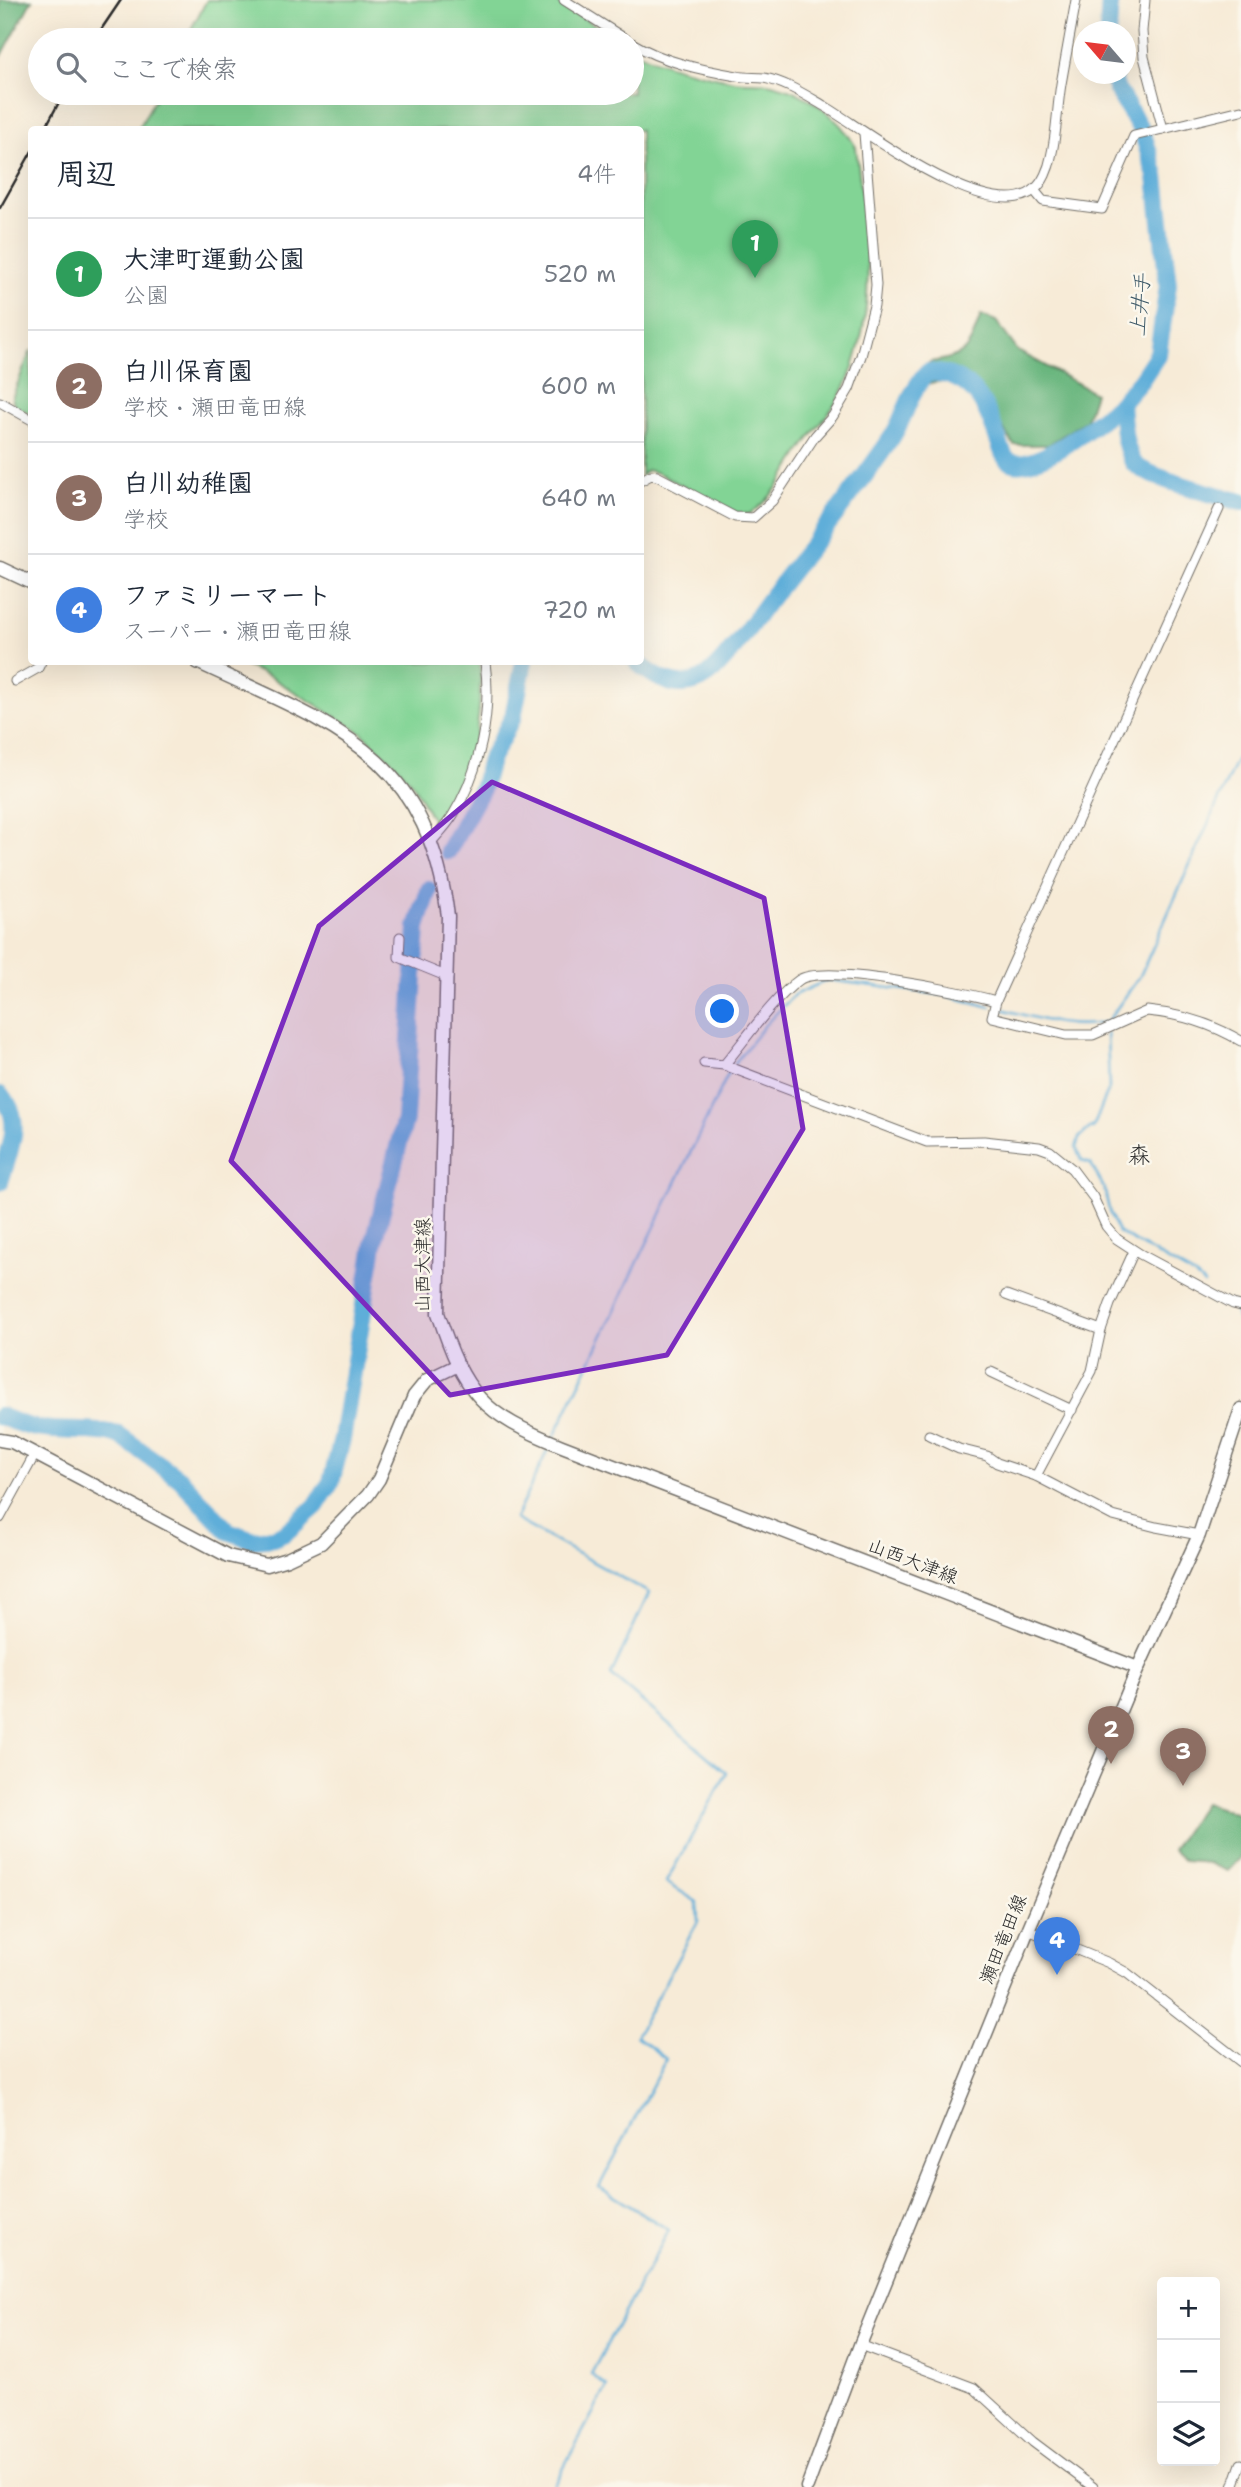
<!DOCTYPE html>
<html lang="ja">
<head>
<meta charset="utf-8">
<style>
	body { margin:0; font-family:"Shantell Sans","Klee One",sans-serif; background:#f6f6f7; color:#1f2937 }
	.controls { position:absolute; right:21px; bottom:21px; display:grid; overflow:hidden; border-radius:7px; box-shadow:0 7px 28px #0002 }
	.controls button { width:63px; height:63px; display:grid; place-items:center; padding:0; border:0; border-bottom:2px solid #e0e1e3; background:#fff; color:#1f2937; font:35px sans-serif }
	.compass { position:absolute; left:1073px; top:21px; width:63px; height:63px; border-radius:50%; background:#fff; box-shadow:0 7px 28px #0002; rotate:298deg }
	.you { position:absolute; left:723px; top:1012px; width:24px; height:24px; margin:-18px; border:5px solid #fff; border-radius:50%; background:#1a73e8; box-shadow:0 0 0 10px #1a73e833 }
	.badge { display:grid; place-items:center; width:46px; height:46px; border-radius:50%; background:#1f6fb2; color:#fff; font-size:23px; font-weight:700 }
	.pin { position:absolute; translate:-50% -58px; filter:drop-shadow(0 2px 4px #0008) }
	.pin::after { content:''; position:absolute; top:37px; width:24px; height:21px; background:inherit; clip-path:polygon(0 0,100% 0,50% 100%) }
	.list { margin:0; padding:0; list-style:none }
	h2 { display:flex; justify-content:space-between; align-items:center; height:91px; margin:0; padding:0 28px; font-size:30px }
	h2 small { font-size:23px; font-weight:400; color:#747a83 }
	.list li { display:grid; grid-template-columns:46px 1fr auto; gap:21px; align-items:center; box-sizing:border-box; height:112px; padding:0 28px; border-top:2px solid #e0e1e3 }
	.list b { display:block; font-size:26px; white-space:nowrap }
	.list p { margin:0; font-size:23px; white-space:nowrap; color:#747a83 }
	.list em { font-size:23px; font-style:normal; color:#747a83 }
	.icon { flex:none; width:38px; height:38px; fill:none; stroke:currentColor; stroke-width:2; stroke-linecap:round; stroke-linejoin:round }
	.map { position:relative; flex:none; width:1241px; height:2487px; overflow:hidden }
	.search { position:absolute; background:#fff; box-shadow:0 7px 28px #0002; left:28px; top:28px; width:616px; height:77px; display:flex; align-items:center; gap:18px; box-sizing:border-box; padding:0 24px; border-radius:38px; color:#747a83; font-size:26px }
	.panel { position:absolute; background:#fff; box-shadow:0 7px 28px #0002; left:28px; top:126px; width:616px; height:539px; border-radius:7px }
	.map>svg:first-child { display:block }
	.green { fill:#82d495; stroke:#568060; stroke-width:2 }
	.forest { fill:#69b67e; stroke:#4a7054; stroke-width:2 }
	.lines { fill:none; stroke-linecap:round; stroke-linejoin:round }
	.stream { stroke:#5faed9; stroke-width:2.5 }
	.river { stroke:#5faed9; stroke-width:18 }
	.street-casing { stroke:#726e67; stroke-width:11 }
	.secondary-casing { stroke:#726e67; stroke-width:15 }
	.street { stroke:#fff; stroke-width:9 }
	.secondary { stroke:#fff; stroke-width:12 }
	.rail { stroke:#2b2b2b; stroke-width:2.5 }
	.marked { fill:#7b2cbf; fill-opacity:0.2; stroke:#7b2cbf; stroke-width:5; stroke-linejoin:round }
	.labels { text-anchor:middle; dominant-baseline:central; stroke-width:5; stroke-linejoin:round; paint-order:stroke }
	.street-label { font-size:19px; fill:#2b2b2b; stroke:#fbf7ec }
	.water-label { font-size:21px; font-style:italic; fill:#3d5968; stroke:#fbf7ec }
	.quarter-label { font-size:23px; fill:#2b2b2b; stroke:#fbf7ec }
</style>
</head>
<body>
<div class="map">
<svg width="1241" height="2487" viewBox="0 0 1241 2487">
	<rect width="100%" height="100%" fill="#fbf7ec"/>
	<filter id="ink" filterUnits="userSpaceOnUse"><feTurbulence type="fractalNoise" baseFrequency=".0143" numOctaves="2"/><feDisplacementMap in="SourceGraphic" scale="14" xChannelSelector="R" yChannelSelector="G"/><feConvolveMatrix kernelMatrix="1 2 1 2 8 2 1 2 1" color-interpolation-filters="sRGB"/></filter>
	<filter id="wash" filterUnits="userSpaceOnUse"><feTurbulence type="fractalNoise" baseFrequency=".00686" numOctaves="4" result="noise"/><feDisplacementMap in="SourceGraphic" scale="28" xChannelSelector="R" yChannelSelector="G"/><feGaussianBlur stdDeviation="1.57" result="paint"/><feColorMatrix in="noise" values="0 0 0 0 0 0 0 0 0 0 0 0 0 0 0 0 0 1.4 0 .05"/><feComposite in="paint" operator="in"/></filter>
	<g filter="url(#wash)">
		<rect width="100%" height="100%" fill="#f7ebd7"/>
		<!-- green -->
		<g class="green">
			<polygon points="207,0 554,0 619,40 185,40"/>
			<path d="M632,49C661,66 701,74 735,81C747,83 760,81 772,84C807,92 839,117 856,147C865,228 880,299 849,378C838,405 818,425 802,449C787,471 773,501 749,514L736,513L658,473L647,470L641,476L640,130H138L158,93H632Z"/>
			<polygon points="31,350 31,414 15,406 12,398"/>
			<path d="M236,662H480C482,721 474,780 436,827L414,786L396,765L362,733L267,675Z"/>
		</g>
		<!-- forest -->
		<g class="forest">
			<polygon points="0,0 32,0 0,59"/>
			<path d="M981,315L996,321L1018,351L1095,393L1086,420L1048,445H1014L988,406L974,394L946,381L934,382L906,390L930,362C969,356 968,350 981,315Z"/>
			<polygon points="1204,1803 1241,1815 1241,1857 1228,1871 1209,1863 1185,1861 1172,1850"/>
		</g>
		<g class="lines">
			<!-- stream -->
			<g class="stream">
				<path d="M998,1008C1034,1017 1070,1031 1107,1022"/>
				<polyline points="1107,1022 1140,976 1241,750"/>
				<polyline points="1107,1032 1109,1088 1093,1128 1091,1127 1079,1138 1076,1148 1082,1161 1091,1164 1104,1188 1110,1214 1118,1232 1195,1276 1204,1284"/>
				<polyline points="734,1064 764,1026 794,995 828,980 944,995 991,1007"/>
				<polyline points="1234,1307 1241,1330"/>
				<polyline points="553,1439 730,1070"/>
				<polyline points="550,1445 515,1519 649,1593 611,1675 727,1773 666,1882 697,1902 698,1921 636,2036 666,2059 599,2187 669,2230 591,2374 607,2387 553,2487"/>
			</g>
			<!-- river -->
			<g class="river">
				<polyline points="1108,32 1110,0"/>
				<path d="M1112,74L1116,88L1142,131L1156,176L1168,285L1158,354L1141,380L1121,403C1123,423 1123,444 1133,462C1142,477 1221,496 1241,502"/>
				<path d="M637,662C657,680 682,694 708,675C725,663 752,623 766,604C808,549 853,495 892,437C906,416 909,391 928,372C974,374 985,403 999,442C1002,449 1003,457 1009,461C1034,476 1102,419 1121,403"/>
				<polyline points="448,851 482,789 490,760 513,717 524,662"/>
				<path d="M0,1095C26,1118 8,1154 0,1182"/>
				<path d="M0,1416C12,1421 23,1426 36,1428C64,1433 92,1428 119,1435L180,1479L228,1531L253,1540L273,1538L285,1533L316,1506L331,1482L342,1439L375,1238L405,1119L417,927L429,890"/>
			</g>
		</g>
	</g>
	<g filter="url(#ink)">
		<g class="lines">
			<!-- street casing -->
			<g class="street-casing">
				<g id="street">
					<polyline points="564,0 627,40"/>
					<polyline points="1145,0 1142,31 1144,57 1163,129"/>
					<path d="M632,43C663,62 702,70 737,76C746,78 755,77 764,78C786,82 807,96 826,107C866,131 989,226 1034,190C1043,183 1049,168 1051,157C1057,133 1057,108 1061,84C1066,56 1071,28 1076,0"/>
					<polyline points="1034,190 1043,201 1102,209 1134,136 1241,110"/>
					<polyline points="0,402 32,420"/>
					<polyline points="640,481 651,475 657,476 735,517 753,518 772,501 815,436 833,416 849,389 861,356 874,306 876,285 864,133"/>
					<path d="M1219,509L996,1001L992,1017L1066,1035H1093L1147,1011C1181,1014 1212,1024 1241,1041"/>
					<polyline points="15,681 38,668 41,662"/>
					<path d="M432,841C439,833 447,825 453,815C480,771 492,713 485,662"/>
					<polyline points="400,937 399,957 448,977"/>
					<polyline points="704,1063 724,1065 927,1142 984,1141 1039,1147 1050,1151 1072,1169 1093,1197 1106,1226 1117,1239 1140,1254 1233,1304 1241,1306"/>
					<path d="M724,1065C745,1040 774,998 799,980C823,963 964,992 996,1001"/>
					<polyline points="1006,1295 1101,1330"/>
					<polyline points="991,1372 1072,1410"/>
					<polyline points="929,1435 959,1449 987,1456 997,1463 1036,1476 1113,1516 1156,1527 1199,1535"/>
					<polyline points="1036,1476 1092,1371 1101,1330 1110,1304 1134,1251"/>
					<polyline points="0,1518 35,1454"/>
					<polyline points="1028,1930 1109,1963 1127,1973 1241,2062"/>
					<polyline points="860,2345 974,2388 1033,2442 1093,2487"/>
					<polyline points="1233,2487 1241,2464"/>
				</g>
			</g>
			<!-- secondary casing -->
			<g class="secondary-casing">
				<g id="secondary">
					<polyline points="0,568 32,583"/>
					<path d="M197,662C331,725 426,750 448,916L438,1313C465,1395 482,1414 562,1446L1138,1668"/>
					<polyline points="0,1440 12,1442 35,1454 228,1556 267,1565 287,1559 321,1543 368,1495 379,1479 414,1396 427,1380 458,1365"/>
					<polyline points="807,2487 860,2345 1028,1930 1138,1668 1199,1535 1241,1409"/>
				</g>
			</g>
			<!-- street -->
			<use href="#street" class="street"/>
			<!-- secondary -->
			<use href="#secondary" class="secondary"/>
			<!-- rail -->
			<g class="rail">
				<polyline points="94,40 121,0"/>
				<polyline points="44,130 64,93"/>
				<polyline points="0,208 32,151"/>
			</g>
		</g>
	</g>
	<!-- marked area -->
	<path class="marked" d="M492,782L764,898L803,1129L667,1355L450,1395L231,1161L319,926Z"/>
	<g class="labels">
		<!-- street labels -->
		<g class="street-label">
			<text transform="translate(422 1265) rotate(-90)">山西大津線</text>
			<text transform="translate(913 1561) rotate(21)">山西大津線</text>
			<text transform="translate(1003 1939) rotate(-68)">瀬田竜田線</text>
		</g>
		<!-- water labels -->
		<g class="water-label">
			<text transform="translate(1140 305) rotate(-85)">上井手</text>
		</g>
		<!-- quarter labels -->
		<g class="quarter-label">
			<text x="1139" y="1155">森</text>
		</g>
	</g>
</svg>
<div class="controls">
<button>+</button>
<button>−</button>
<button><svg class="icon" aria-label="layers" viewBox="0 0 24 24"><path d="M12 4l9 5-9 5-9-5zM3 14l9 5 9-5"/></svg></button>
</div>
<svg class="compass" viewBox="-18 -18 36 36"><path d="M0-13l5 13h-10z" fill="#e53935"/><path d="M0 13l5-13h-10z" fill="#747a83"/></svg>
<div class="you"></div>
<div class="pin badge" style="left:755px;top:278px;background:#2e9e5b">1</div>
<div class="pin badge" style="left:1111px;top:1764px;background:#8d6e63">2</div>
<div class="pin badge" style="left:1183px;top:1786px;background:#8d6e63">3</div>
<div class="pin badge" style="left:1057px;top:1975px;background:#3f7fe0">4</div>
<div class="search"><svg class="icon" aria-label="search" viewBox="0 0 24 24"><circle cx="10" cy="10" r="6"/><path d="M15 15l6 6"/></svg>ここで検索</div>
<section class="panel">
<h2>周辺<small>4件</small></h2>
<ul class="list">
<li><span class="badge" style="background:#2e9e5b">1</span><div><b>大津町運動公園</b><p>公園</p></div><em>520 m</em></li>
<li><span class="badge" style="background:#8d6e63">2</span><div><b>白川保育園</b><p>学校 · 瀬田竜田線</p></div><em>600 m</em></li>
<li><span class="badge" style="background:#8d6e63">3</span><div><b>白川幼稚園</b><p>学校</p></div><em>640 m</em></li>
<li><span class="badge" style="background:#3f7fe0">4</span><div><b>ファミリーマート</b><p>スーパー · 瀬田竜田線</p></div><em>720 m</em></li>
</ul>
</section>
</div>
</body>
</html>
